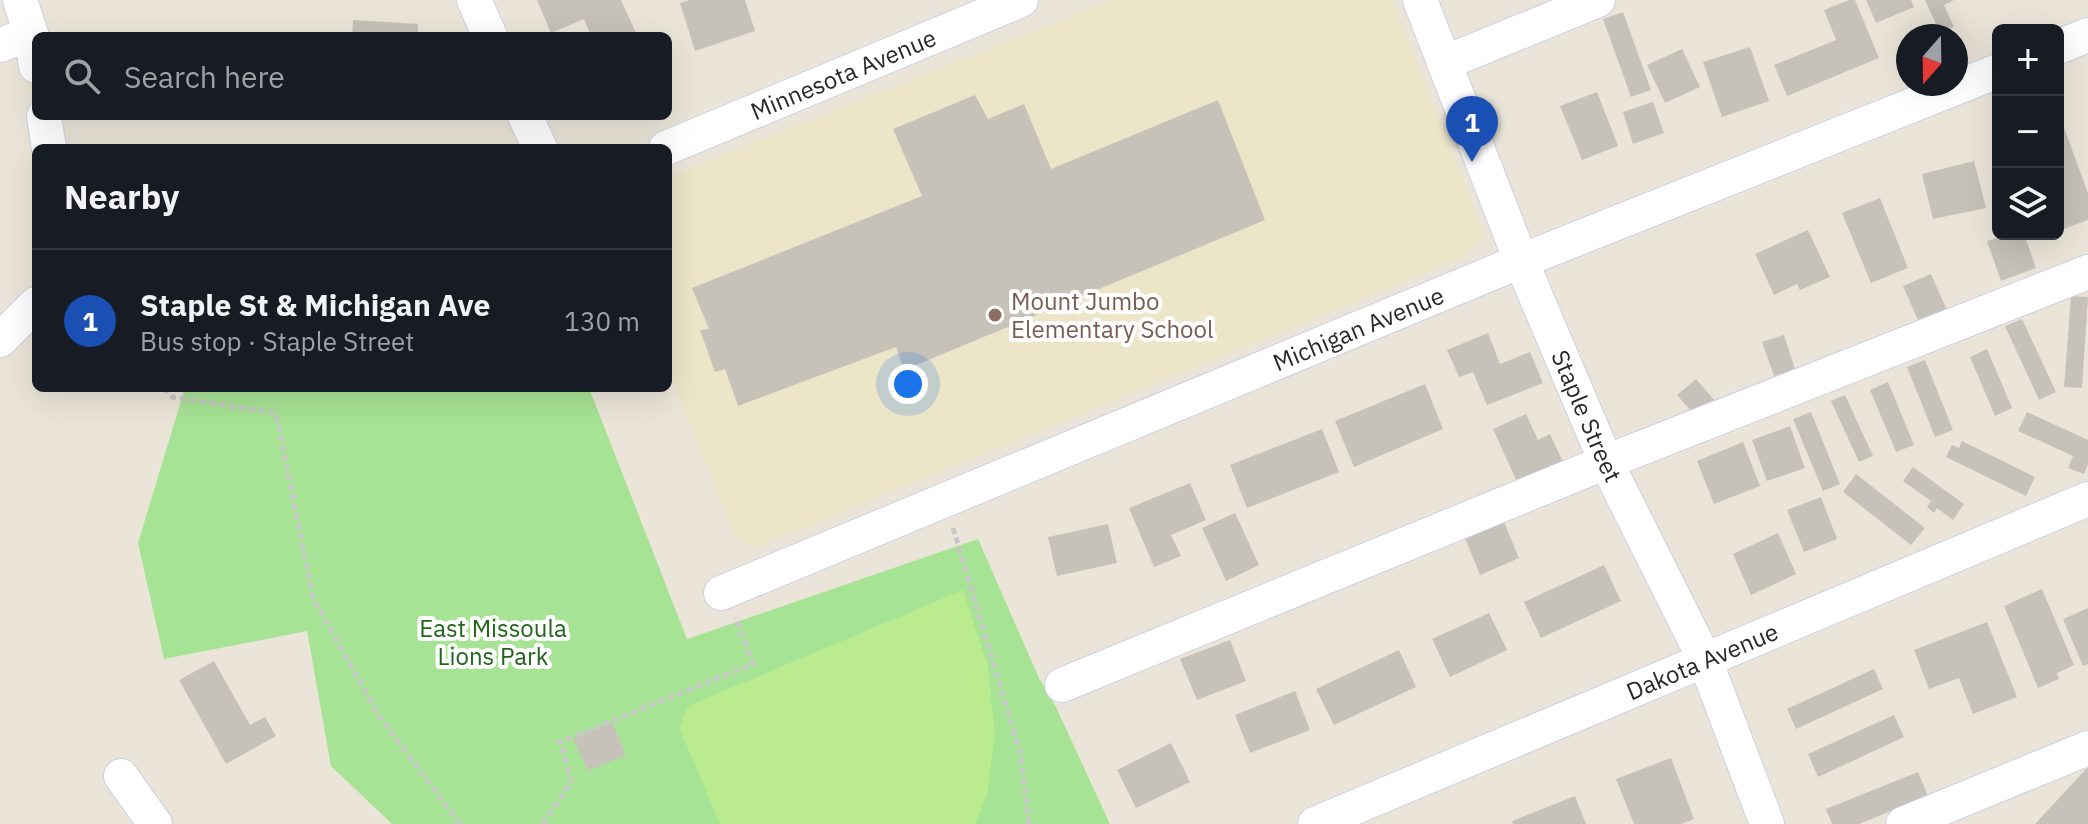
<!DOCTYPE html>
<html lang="en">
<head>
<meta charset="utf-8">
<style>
	body { margin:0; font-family:"IBM Plex Sans",sans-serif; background:#20242c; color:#f1f3f6 }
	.controls { position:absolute; right:24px; top:24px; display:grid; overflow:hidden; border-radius:12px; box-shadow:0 8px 32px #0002 }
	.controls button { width:72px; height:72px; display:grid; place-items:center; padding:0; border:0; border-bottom:2px solid #363941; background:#171b24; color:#f1f3f6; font:40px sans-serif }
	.compass { position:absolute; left:1896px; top:24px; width:72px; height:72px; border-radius:50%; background:#171b24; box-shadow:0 8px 32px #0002; rotate:200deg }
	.you { position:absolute; left:908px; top:384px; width:28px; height:28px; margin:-20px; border:6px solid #fff; border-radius:50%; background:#1a73e8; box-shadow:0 0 0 12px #1a73e833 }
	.badge { display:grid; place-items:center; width:52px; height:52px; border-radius:50%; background:#9ca5f9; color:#fff; font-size:26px; font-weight:700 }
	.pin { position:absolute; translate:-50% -66px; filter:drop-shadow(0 2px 4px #0008) }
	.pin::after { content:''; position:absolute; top:42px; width:28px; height:24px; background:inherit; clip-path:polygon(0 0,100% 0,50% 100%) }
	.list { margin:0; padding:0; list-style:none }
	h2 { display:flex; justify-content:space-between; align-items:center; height:104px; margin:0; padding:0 32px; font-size:34px }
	h2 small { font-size:26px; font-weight:400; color:#9ea1a6 }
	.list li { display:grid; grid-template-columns:52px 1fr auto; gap:24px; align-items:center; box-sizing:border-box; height:144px; padding:0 32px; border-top:2px solid #363941 }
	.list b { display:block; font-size:30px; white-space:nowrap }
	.list p { margin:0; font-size:26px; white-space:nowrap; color:#9ea1a6 }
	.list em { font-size:26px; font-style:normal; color:#9ea1a6 }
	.icon { flex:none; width:44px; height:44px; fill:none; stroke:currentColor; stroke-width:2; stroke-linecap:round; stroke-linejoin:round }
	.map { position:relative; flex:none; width:2088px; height:824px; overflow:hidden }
	.search { position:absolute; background:#171b24; box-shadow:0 8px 32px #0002; left:32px; top:32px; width:640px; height:88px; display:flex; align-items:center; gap:20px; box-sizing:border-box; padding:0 28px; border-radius:12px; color:#9ea1a6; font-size:30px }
	.panel { position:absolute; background:#171b24; box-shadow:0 8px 32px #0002; left:32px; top:144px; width:640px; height:248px; border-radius:12px }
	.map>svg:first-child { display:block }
	.education { fill:#ede5c8 }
	.green { fill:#a7e394 }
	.pitch { fill:#baeb8f }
	.building { fill:#c6c2b9 }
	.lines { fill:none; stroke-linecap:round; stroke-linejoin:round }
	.minor-casing { stroke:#ced0e2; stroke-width:36 }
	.path { stroke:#c7c7c7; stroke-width:5; stroke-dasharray:6 4; stroke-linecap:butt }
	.minor { stroke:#fff; stroke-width:34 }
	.education-dot { fill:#8d6e63; stroke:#fff; stroke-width:3 }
	.labels { text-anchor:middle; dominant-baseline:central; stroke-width:8; stroke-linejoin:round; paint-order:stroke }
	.street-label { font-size:24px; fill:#282828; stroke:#fff }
	.education-label { font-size:24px; fill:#785e54; stroke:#fff; text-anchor:start }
	.park-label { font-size:24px; fill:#206518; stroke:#fff }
</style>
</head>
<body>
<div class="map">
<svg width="2088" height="824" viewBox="0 0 2088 824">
	<rect width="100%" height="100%" fill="#ebe5d9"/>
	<!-- education -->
	<polygon class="education" points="1112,0 1391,0 1485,235 1461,258 756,547 737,540 668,371 668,177"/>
	<!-- green -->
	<polygon class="green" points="190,388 589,388 687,639 978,539 1039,678 1056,707 1110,824 392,824 331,766 307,631 164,659 138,543 184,391"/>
	<!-- pitch -->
	<polygon class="pitch" points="963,590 988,666 995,736 987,794 976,824 720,824 679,727 688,706"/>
	<!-- building -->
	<g class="building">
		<polygon points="537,0 621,0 637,35 591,36 584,19 551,33"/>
		<polygon points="690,0 745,0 755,31 695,51 680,3"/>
		<polygon points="1849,0 1855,0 1879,58 1787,96 1774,65 1836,40 1824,10"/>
		<polygon points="1866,0 1911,0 1914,7 1876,23"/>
		<polygon points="1925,0 1954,0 1944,5 1954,27 1940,33"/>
		<polygon points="1623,12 1651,90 1631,97 1603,19"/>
		<polygon points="353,20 418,24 418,36 352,36"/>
		<polygon points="1750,47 1769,101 1722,117 1703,62"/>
		<polygon points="1682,49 1700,87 1665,103 1647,65"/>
		<polygon points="1597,92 1618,146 1582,160 1560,106"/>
		<polygon points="975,95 988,119 1024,104 1051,169 1218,100 1265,220 904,370 896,347 738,406 725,369 715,372 700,330 709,329 692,288 922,196 893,129"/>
		<polygon points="1653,102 1664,133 1633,144 1623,112"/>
		<polygon points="2063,125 2088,193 2088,220 2061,230 2058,221 2058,127"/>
		<polygon points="1974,161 1986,208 1933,219 1922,174"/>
		<polygon points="1880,198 1908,268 1871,283 1842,213"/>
		<polygon points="1808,230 1830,277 1800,290 1797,284 1774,295 1755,254"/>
		<polygon points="2009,234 2024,234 2036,268 2001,281 1987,241"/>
		<polygon points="1931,274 1949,315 1921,327 1903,286"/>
		<polygon points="2071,296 2088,297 2082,388 2064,387"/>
		<polygon points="2022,319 2056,392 2039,400 2005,326"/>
		<polygon points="1488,333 1500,364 1530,352 1543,383 1487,405 1473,372 1459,377 1447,350"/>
		<polygon points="1784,335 1795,369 1774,376 1762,342"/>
		<polygon points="1987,349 2012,408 1995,416 1970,357"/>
		<polygon points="1925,360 1953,430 1935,437 1907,367"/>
		<polygon points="1696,379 1715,401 1696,417 1677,395"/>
		<polygon points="1888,382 1914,445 1896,452 1870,390"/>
		<polygon points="1425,384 1443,429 1354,467 1335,421"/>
		<polygon points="1845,395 1873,456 1859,462 1831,401"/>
		<polygon points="1811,412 1840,484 1823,491 1793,419"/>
		<polygon points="2027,412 2088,440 2088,464 2084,474 2068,468 2073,456 2018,431"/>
		<polygon points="1526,414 1538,440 1550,434 1563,462 1517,482 1493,429"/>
		<polygon points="1790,426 1805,468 1767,481 1752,440"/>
		<polygon points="1322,429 1339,472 1247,508 1230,465"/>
		<polygon points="1962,441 2035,477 2026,496 1946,457 1952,445 1959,448"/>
		<polygon points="1743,442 1760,486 1714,504 1697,461"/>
		<polygon points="1913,467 1964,504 1953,520 1937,508 1934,513 1927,507 1931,501 1903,481"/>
		<polygon points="1856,474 1925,528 1911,545 1843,492"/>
		<polygon points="1190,483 1206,520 1171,535 1181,556 1154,567 1129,508"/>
		<polygon points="1821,497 1837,539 1804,552 1787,510"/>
		<polygon points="1235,513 1259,565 1226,581 1202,528"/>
		<polygon points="1504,522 1519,558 1480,575 1465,538"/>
		<polygon points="1108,524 1117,563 1057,576 1048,537"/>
		<polygon points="1778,533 1796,574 1751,595 1733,554"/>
		<polygon points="1604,565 1621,601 1541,638 1524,602"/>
		<polygon points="2042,589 2074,665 2057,673 2059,679 2038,688 2004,606"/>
		<polygon points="2088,608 2088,664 2083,666 2063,619"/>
		<polygon points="1489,613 1507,650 1450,677 1432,639"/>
		<polygon points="1987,622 2017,697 1973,714 1959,678 1929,689 1914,650"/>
		<polygon points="1230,640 1246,681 1197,700 1180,659"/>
		<polygon points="1399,650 1416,687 1334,725 1316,689"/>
		<polygon points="214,661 250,725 265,717 276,736 226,764 179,680"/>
		<polygon points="1874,669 1883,689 1796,729 1787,709"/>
		<polygon points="1295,691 1310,730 1250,753 1235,715"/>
		<polygon points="1894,715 1904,737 1818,777 1808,754"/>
		<polygon points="612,722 626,755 588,771 573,739"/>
		<polygon points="1171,743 1190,782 1136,808 1117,770"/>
		<polygon points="1671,758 1694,819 1681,824 1634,824 1616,779"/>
		<polygon points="2088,767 2088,824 2035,824"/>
		<polygon points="1918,772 1928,796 1859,824 1832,824 1826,809"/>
		<polygon points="1575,796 1586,824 1513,824 1512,821"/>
	</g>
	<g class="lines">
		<!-- minor casing -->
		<g class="minor-casing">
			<g id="minor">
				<polyline points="20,0 31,34 36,66"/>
				<polyline points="474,0 490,36"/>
				<path id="s1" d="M1420,0L1521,261L1606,462L1705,660L1767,824"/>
				<polyline points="0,45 31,34"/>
				<polyline points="2058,47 2088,35"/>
				<polyline points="1444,63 1598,0"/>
				<polyline points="44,116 49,148"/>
				<polyline points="525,116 540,148"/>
				<path id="s2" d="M666,148L1021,0"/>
				<polyline points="0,340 36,304"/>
				<path id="s3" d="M721,593L1521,261L1998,71"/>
				<polyline points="1062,685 1606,462 2088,272"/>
				<polyline points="121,776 155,824"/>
				<path id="s4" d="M1315,824L2088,499"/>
				<polyline points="1903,824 2088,748"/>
			</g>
		</g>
		<!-- path -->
		<g class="path">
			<polyline points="164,388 172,397 276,413 313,598 379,716 460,824"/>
			<polyline points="953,528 1020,752 1029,824"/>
			<polyline points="557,743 753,664 736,618"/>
			<polyline points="543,824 571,782 561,742"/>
		</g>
		<!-- minor -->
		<use href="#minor" class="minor"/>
	</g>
	<!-- markers -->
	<circle class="education-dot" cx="995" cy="315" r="8"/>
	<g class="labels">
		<!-- street labels -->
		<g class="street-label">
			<text stroke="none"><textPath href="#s2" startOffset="192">Minnesota Avenue</textPath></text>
			<text stroke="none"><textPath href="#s3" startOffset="690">Michigan Avenue</textPath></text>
			<text stroke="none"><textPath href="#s1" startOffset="448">Staple Street</textPath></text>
			<text stroke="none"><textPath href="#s4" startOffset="420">Dakota Avenue</textPath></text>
		</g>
		<!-- education labels -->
		<g class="education-label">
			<text x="1011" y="301">Mount Jumbo<tspan x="1011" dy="28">Elementary School</tspan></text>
		</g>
		<!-- park labels -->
		<g class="park-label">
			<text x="493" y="628">East Missoula<tspan x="493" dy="28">Lions Park</tspan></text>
		</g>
	</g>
</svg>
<div class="controls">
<button>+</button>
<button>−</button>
<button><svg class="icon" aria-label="layers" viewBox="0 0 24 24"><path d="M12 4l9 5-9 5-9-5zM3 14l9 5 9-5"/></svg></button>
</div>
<svg class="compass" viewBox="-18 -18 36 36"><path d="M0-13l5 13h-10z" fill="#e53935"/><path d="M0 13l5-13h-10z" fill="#9ea1a6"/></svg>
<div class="you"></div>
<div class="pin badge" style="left:1472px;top:162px;background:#1a4fb4">1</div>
<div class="search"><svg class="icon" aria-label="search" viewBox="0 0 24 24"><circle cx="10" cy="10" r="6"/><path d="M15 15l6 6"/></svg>Search here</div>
<section class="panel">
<h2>Nearby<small></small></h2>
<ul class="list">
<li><span class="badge" style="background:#1a4fb4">1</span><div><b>Staple St &amp; Michigan Ave</b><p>Bus stop · Staple Street</p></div><em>130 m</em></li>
</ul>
</section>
</div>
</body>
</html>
